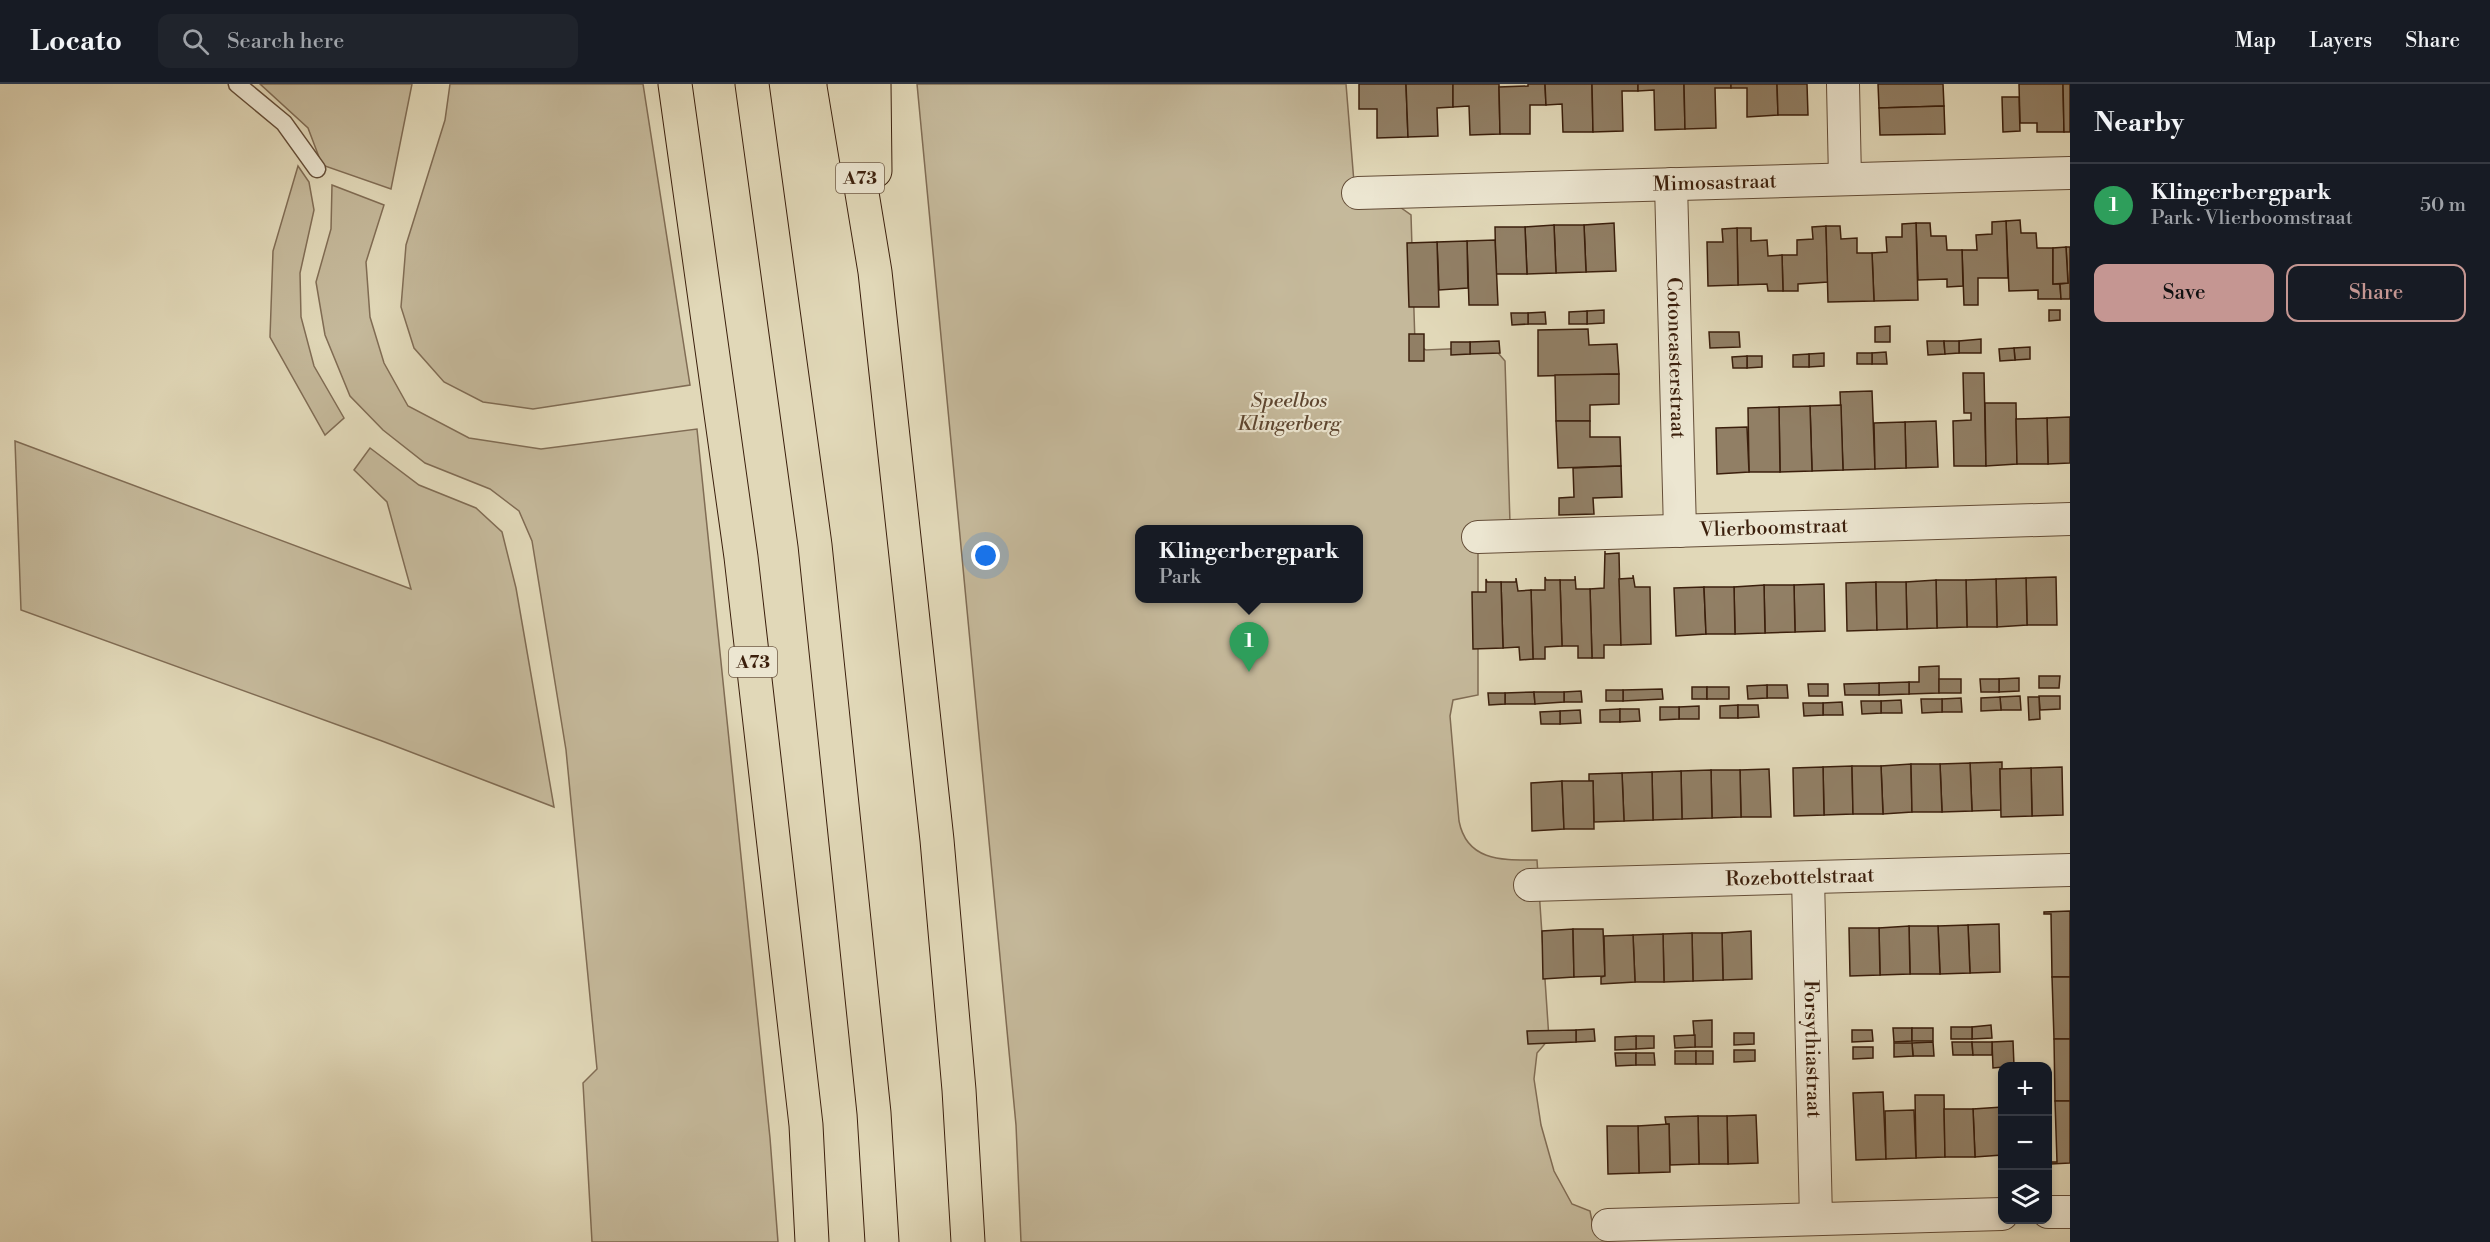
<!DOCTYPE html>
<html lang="en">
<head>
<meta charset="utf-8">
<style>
	body { margin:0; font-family:"Libre Bodoni",serif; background:#20242c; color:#f1f3f6 }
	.controls { position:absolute; right:18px; bottom:18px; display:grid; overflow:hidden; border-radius:12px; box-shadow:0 3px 9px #0003 }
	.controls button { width:54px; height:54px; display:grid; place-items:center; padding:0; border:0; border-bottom:2px solid #363941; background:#171b24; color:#f1f3f6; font:30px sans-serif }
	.you { position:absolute; left:986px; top:472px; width:21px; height:21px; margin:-15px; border:4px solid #fff; border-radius:50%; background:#1a73e8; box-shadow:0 0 0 9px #1a73e833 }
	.badge { display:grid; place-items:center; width:39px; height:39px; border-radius:50%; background:#c59692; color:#fff; font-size:20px; font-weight:700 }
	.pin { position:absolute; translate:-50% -50px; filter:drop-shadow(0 2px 3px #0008) }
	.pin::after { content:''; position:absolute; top:32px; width:21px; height:18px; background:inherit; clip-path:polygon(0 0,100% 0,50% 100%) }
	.popup { position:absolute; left:1135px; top:441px; width:228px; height:78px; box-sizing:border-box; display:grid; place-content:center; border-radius:12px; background:#171b24; filter:drop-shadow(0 2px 4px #0005); font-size:20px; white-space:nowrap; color:#9ea1a6 }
	.popup b { font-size:22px; color:#f1f3f6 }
	.popup::after { content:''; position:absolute; left:50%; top:100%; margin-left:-12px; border:12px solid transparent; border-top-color:#171b24 }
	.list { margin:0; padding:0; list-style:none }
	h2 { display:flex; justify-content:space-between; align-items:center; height:78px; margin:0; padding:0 24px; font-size:26px }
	h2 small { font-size:20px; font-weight:400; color:#9ea1a6 }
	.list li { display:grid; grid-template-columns:39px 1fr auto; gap:18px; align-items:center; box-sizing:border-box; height:84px; padding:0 24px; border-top:2px solid #363941 }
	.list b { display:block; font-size:22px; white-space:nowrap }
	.list p { margin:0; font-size:20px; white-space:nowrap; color:#9ea1a6 }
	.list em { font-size:20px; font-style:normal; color:#9ea1a6 }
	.actions { display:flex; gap:12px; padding:18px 24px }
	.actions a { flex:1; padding:14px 0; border:2px solid #c59692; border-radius:12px; text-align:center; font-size:21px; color:#c59692 }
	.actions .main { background:#c59692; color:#111 }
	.icon { flex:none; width:33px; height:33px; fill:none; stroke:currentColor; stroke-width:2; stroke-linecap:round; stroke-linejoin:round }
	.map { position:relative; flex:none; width:2070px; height:1158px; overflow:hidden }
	header { display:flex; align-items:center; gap:36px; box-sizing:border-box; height:84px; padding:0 30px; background:#171b24; border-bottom:2px solid #363941 }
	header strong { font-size:28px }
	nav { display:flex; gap:33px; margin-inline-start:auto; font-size:21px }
	.search { width:420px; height:54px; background:#20242c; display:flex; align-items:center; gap:15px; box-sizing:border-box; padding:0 21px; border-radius:12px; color:#9ea1a6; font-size:22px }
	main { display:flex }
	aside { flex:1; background:#171b24 }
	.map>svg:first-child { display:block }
	.green { fill:#c5b99b; stroke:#806c54; stroke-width:1.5; fill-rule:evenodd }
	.building { fill:#917f65; stroke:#3b1f0c; stroke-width:1.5 }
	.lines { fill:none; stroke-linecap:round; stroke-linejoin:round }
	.lane-casing { stroke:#644d37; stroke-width:19 }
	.street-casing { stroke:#644d37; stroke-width:34 }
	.highway-casing { stroke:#3b1f0c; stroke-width:35 }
	.lane { stroke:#ece6d1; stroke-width:16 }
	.street { stroke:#ece6d1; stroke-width:32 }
	.highway { stroke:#e1d8b8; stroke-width:33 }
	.labels { text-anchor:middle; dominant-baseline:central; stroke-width:4.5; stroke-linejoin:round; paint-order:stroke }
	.shield { fill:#ece6d1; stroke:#705b47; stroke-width:1.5 }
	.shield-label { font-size:18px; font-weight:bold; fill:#3b1f0c }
	.street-label { font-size:20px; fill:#3b1f0c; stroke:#ece6d1 }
	.park-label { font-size:20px; font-style:italic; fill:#5e4630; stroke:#ece6d1 }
</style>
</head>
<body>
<header>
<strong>Locato</strong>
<div class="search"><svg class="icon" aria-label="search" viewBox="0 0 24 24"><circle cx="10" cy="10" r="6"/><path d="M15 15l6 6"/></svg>Search here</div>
<nav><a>Map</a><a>Layers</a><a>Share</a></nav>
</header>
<main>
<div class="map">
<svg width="2070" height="1158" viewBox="0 0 2070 1158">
	<rect width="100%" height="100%" fill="#e1d8b8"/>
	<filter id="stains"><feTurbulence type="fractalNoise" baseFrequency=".00333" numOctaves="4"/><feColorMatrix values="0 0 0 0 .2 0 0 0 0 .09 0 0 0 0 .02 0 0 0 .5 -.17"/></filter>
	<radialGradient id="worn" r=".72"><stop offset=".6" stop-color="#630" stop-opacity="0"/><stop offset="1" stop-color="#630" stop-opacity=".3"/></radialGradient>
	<!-- green -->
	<g class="green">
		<polygon points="260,0 412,0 391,105 322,81 308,44"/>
		<polygon points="450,0 643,0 690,301 533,325 483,318 444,298 414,264 401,223 406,161 445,36"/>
		<path d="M917,0H1346L1356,123L1397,121L1411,131L1415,260L1426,266L1493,263L1505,277L1510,439H1478V611L1453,616L1450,632L1459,737C1467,778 1503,776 1537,776L1549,955L1537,969L1534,995L1541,1041L1554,1087L1572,1120L1590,1127L1594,1147L1608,1158H1021L1016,1041ZM1140,446H1358V514H1140Z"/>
		<polygon points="298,82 309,98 314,126 300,189 301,233 314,282 344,334 325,351 270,253 273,167"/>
		<polygon points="332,101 384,121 366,178 370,233 384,279 408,322 469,354 541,365 697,345 770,1054 778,1158 592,1158 583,999 597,985 566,666 532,457 519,427 490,405 425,379 383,346 350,312 325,251 316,198 331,145"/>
		<polygon points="15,357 411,505 387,418 354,386 370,364 419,401 476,424 502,448 516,504 554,723 382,657 21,526"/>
	</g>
	<!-- building -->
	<g class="building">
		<polygon points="1359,0 1406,0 1408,53 1377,54 1377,25 1359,25"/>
		<polygon points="1406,0 1453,0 1453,23 1437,24 1438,52 1408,53"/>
		<polygon points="1453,0 1499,0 1500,50 1470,51 1469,22 1453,23"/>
		<polygon points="1528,0 1545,0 1546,21 1530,21 1530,50 1500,50 1499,3 1528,2"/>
		<polygon points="1545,0 1592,0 1593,48 1563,48 1562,20 1546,21"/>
		<polygon points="1592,0 1638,0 1638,7 1622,7 1623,47 1593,48"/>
		<polygon points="1638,0 1684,0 1685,45 1655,46 1654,6 1638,7"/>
		<polygon points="1684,0 1731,0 1731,4 1715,4 1716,44 1685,45"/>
		<polygon points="1731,0 1777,0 1778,31 1747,33 1747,4 1731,4"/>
		<polygon points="1777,0 1807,0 1808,31 1778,31"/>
		<polygon points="1878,0 1943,0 1944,22 1879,24"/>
		<polygon points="2019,0 2063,0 2064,48 2037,48 2037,39 2020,39"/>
		<polygon points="2063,0 2070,0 2070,48 2064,48"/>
		<polygon points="2002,13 2019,13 2020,47 2003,48"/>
		<polygon points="1944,22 1945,50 1880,51 1879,24"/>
		<polygon points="2020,136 2021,149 2036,149 2037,164 2053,164 2053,200 2060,200 2061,215 2038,215 2038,206 2009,207 2006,137"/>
		<polygon points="2006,137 2008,194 1978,194 1978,221 1964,221 1962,166 1977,166 1976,151 1992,150 1992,138"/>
		<polygon points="1614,139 1616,187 1586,188 1584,141"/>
		<polygon points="1916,139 1930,139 1931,152 1946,152 1947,166 1962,166 1963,202 1947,203 1947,195 1918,196"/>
		<polygon points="1916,139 1918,216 1874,217 1872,169 1887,168 1886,153 1902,153 1902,140"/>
		<polygon points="1554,141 1584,141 1586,188 1556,189"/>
		<polygon points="1554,141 1556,189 1527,190 1525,143"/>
		<polygon points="1826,142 1828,198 1798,200 1798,207 1783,207 1782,171 1797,171 1797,156 1813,155 1812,143"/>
		<polygon points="1826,142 1840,142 1841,155 1857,154 1857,169 1872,169 1874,217 1828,218"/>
		<polygon points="1495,143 1525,143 1527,190 1496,190"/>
		<polygon points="1737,144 1751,144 1751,157 1767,156 1768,172 1782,171 1783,207 1768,207 1767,200 1738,201"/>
		<polygon points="1737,144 1738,201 1708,202 1707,158 1723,158 1722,145"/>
		<polygon points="1495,156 1498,221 1469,221 1467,157"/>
		<polygon points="1467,157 1468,204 1439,206 1437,158"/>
		<polygon points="1437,158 1439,223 1409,223 1407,159"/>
		<polygon points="2066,163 2070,163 2070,215 2061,215 2060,200 2068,199"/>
		<polygon points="2066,163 2068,199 2053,200 2053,164"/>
		<polygon points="1604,226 1604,239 1587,240 1587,227"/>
		<polygon points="2049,226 2060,226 2060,236 2049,237"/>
		<polygon points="1587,227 1587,240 1569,240 1569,228"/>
		<polygon points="1545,228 1546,240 1528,240 1528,229"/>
		<polygon points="1511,229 1528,229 1528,240 1512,241"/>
		<polygon points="1890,242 1890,258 1875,258 1875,243"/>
		<polygon points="1588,245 1589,261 1617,260 1619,290 1538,292 1538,246"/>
		<polygon points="1709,248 1739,248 1740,263 1710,264"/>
		<rect x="1409" y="250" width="15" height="27"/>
		<polygon points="1981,255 1981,269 1959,269 1959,257"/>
		<polygon points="1499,257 1500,269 1470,270 1470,258"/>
		<polygon points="1927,257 1944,257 1945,270 1928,271"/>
		<polygon points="1944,257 1959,257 1959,269 1945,270"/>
		<polygon points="1451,258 1470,258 1470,270 1451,271"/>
		<polygon points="2030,263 2030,275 2015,276 2014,264"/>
		<polygon points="2014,264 2015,276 2000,277 1999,265"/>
		<polygon points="1886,268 1887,280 1872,280 1872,269"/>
		<polygon points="1824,269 1824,282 1809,283 1809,270"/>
		<rect x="1857" y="269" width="15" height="11"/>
		<polygon points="1809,270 1809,283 1793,283 1793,271"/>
		<polygon points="1747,272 1762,272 1762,283 1747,284"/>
		<polygon points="1747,272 1747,284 1733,284 1732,273"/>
		<polygon points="1963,289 1984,289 1986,382 1954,382 1953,337 1971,336 1971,329 1964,329"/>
		<polygon points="1619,290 1619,320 1590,321 1590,337 1556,337 1555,291"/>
		<polygon points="1872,307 1875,385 1843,386 1840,308"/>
		<polygon points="1985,319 2016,319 2017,380 1986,382"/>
		<polygon points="1841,321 1843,386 1812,387 1810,322"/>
		<polygon points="1810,322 1812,387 1780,388 1779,323"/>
		<polygon points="1779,323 1780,388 1749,388 1748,324"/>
		<polygon points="2070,333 2070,379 2048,380 2047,334"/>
		<polygon points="2047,334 2048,380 2017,380 2016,335"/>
		<polygon points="1556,337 1590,337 1590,353 1620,353 1621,382 1558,384"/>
		<polygon points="1936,337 1938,383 1906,384 1905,338"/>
		<polygon points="1905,338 1906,384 1875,385 1874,339"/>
		<polygon points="1747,343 1749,388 1717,390 1716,344"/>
		<polygon points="1621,382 1622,413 1593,414 1594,430 1559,431 1559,414 1574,413 1573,384"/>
		<polygon points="1605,467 1605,470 1619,469 1621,561 1604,561 1604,574 1592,574 1590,505 1604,504"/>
		<polygon points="1633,491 1635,503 1650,503 1651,560 1621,561 1619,495 1633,494"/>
		<polygon points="1575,492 1576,505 1590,505 1592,574 1578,574 1578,562 1562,562 1560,496 1575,496"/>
		<polygon points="1545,493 1546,496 1560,496 1562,562 1545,563 1545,575 1533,575 1531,506 1545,506"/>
		<polygon points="2056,493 2057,541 2027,541 2026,494"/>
		<polygon points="1516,494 1518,507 1531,506 1533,575 1520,576 1519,563 1503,564 1501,498 1516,498"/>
		<polygon points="2026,494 2027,541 1997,543 1996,495"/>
		<polygon points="1486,495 1487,498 1501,498 1503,564 1473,565 1472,508 1486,508"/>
		<polygon points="1996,495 1997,543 1967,543 1966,496"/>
		<polygon points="1936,496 1966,496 1967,543 1937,544"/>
		<polygon points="1936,496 1937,544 1907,545 1906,498"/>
		<polygon points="1876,498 1877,546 1847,547 1846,499"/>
		<polygon points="1876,498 1906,498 1907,545 1877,546"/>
		<polygon points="1824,500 1825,547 1795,548 1794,501"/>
		<polygon points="1764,501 1794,501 1795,548 1765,549"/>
		<polygon points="1764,501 1765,549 1735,550 1734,503"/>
		<polygon points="1704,503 1706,550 1676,552 1674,504"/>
		<polygon points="1704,503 1734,503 1735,550 1706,550"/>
		<polygon points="1939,582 1939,609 1909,610 1909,598 1919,598 1919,583"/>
		<polygon points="2039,592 2060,592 2059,604 2039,604"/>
		<polygon points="2019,594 2019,607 1999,608 1999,595"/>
		<rect x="1939" y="595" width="22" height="14"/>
		<polygon points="1980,595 1999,595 1999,608 1981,608"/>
		<polygon points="1909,598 1909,610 1879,611 1879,599"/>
		<polygon points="1879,599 1879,611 1845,611 1844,600"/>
		<polygon points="1808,600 1828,600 1828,612 1809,612"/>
		<polygon points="1767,601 1787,601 1788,614 1767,614"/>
		<polygon points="1767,601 1767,614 1748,615 1747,602"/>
		<rect x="1692" y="603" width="15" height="12"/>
		<rect x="1707" y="603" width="22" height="12"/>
		<polygon points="1662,605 1663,615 1623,617 1623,606"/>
		<rect x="1606" y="606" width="17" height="11"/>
		<polygon points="1581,607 1582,618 1564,618 1564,608"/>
		<polygon points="1534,608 1535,620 1505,620 1505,609"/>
		<polygon points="1534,608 1564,608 1564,618 1535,620"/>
		<polygon points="1488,609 1505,609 1505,620 1489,621"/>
		<polygon points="2020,612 2021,626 2001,626 2000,613"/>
		<polygon points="2039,612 2060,612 2060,625 2040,626"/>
		<polygon points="2000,613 2001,626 1981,627 1981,614"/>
		<polygon points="2028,613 2039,613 2040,635 2029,636"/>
		<polygon points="1961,614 1962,628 1942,628 1942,615"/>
		<polygon points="1921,615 1942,615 1942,628 1922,629"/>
		<polygon points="1901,616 1902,629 1881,629 1881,617"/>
		<polygon points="1861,617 1881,617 1881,629 1862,630"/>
		<polygon points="1842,618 1843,631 1823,631 1823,619"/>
		<polygon points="1803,619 1823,619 1823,631 1804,632"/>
		<polygon points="1738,621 1738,634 1720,634 1720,622"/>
		<polygon points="1738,621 1758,621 1759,633 1738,634"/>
		<polygon points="1699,622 1699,635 1679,635 1679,623"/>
		<polygon points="1660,623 1679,623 1679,635 1660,636"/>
		<polygon points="1620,625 1620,638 1600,638 1600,626"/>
		<polygon points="1620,625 1639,625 1640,637 1620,638"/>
		<polygon points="1580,626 1581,639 1560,640 1560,627"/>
		<polygon points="1560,627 1560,640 1541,640 1540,628"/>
		<polygon points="2002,678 2002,685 2000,685 2001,726 1972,727 1970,679"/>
		<polygon points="1970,679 1972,727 1942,728 1940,680"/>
		<polygon points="1911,680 1912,728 1883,730 1881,682"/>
		<polygon points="1911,680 1940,680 1942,728 1912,728"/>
		<polygon points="1852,682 1853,730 1824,731 1823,683"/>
		<polygon points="1852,682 1881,682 1883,730 1853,730"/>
		<polygon points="1823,683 1824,731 1794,732 1793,684"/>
		<polygon points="2062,683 2063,731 2032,732 2031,684"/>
		<polygon points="2031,684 2032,732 2001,733 2000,685"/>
		<polygon points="1769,685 1771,733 1741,733 1740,686"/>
		<polygon points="1711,686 1740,686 1741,733 1712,734"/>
		<polygon points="1711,686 1712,734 1682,735 1681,687"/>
		<polygon points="1681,687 1682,735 1653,736 1652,688"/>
		<polygon points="1652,688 1653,736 1624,737 1622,689"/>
		<polygon points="1622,689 1624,737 1594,738 1593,697 1589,697 1589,690"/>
		<polygon points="1562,697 1564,745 1532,747 1531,699"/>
		<polygon points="1562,697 1593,697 1594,745 1564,745"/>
		<polygon points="2070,827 2070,893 2052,893 2051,830 2044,830 2044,828"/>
		<polygon points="1999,840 2000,888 1970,889 1968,841"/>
		<polygon points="1968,841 1970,889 1940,890 1938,842"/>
		<polygon points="1909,842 1938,842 1940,890 1910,890"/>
		<polygon points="1909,842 1910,890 1880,891 1879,844"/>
		<polygon points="1849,844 1879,844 1880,891 1850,892"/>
		<polygon points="1573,845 1574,893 1543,895 1542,847"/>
		<polygon points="1573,845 1603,845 1605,892 1574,893"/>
		<polygon points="1751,847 1752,895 1723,896 1722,849"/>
		<polygon points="1692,849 1722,849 1723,896 1693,897"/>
		<polygon points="1692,849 1693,897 1664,898 1663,850"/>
		<polygon points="1663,850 1664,898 1635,898 1633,851"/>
		<polygon points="1633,851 1635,898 1601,900 1601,893 1605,892 1604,852"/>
		<polygon points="2052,893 2070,893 2070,955 2054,955"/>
		<polygon points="1712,936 1712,963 1695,963 1693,937"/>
		<polygon points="1991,941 1992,954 1972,955 1972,943"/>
		<rect x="1951" y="943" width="21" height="12"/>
		<polygon points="1893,944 1912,944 1912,957 1894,958"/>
		<rect x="1912" y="944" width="21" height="13"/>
		<polygon points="1594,945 1595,957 1576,958 1576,946"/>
		<polygon points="1576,946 1576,958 1528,960 1527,947"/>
		<polygon points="1852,946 1872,946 1873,957 1852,958"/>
		<polygon points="1734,949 1754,949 1754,960 1734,961"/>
		<polygon points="1695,951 1695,963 1675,964 1674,952"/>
		<polygon points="1636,952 1654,952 1654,964 1636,965"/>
		<polygon points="1636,952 1636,965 1615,966 1615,953"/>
		<polygon points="2054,955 2070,955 2070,1017 2055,1017"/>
		<polygon points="2013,957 2014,982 1993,984 1992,958"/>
		<polygon points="1933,958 1934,972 1913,972 1912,959"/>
		<polygon points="1952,958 1972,958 1973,971 1953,971"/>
		<polygon points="1972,958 1992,958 1992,971 1973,971"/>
		<polygon points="1894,959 1912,959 1913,972 1894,973"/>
		<polygon points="1853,963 1873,963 1873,974 1853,975"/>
		<polygon points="1734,966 1755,966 1755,977 1734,978"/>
		<rect x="1675" y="967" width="21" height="13"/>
		<rect x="1696" y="967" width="17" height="13"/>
		<polygon points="1615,969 1636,969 1636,981 1616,982"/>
		<polygon points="1636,969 1654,969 1655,981 1636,981"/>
		<polygon points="1883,1008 1886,1075 1856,1076 1853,1009"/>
		<polygon points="1915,1011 1944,1011 1945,1073 1916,1074"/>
		<polygon points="2055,1017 2070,1017 2070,1079 2051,1080 2051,1078 2057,1078"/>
		<polygon points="2002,1023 2002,1071 1975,1073 1973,1025"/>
		<polygon points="1944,1025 1973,1025 1975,1073 1945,1073"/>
		<polygon points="1914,1026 1916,1074 1886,1075 1885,1027"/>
		<polygon points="1756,1031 1758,1079 1728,1080 1727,1032"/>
		<polygon points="1698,1032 1727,1032 1728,1080 1699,1080"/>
		<polygon points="1698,1032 1699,1080 1670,1081 1669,1040 1666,1040 1665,1033"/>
		<polygon points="1669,1040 1670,1088 1639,1089 1638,1042"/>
		<polygon points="1607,1042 1638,1042 1639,1089 1608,1090"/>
	</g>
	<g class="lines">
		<!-- lane casing -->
		<g class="lane-casing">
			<polyline id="lane" points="237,0 284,39 317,85"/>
		</g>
		<!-- street casing -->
		<g class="street-casing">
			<g id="street">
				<polyline points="1843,0 1845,95"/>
				<path id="s1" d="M1671,100L1680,447"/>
				<path id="s2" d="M1358,109L2070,89"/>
				<path id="s3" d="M1478,453L2070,435"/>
				<path id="s4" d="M1808,794L1816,1135"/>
				<path id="s5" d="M1530,801L2070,786"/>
				<polyline points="2048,1128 2070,1128"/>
				<polyline points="1608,1141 2002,1130"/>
			</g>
		</g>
		<!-- highway casing -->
		<g class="highway-casing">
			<g id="highway">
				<polyline points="675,0 741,473 806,1041 812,1158"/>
				<polyline points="752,0 815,461 874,1029 882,1158"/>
				<polyline points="844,0 875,188 937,756 959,1006 968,1158"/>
				<polyline points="874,0 875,87"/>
			</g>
		</g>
		<!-- lane -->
		<use href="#lane" class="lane"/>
		<!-- street -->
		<use href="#street" class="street"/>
		<!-- highway -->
		<use href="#highway" class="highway"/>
	</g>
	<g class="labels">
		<!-- shield labels -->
		<g class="shield">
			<rect x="836" y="79" width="48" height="30" rx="4.5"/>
			<rect x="729" y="563" width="48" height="30" rx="4.5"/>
		</g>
		<g class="shield-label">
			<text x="860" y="94">A73</text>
			<text x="753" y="578">A73</text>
		</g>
		<!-- street labels -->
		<g class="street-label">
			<text stroke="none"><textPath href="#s2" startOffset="357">Mimosastraat</textPath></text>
			<text stroke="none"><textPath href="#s1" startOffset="174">Cotoneasterstraat</textPath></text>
			<text stroke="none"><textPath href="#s3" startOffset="296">Vlierboomstraat</textPath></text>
			<text stroke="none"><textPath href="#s5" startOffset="270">Rozebottelstraat</textPath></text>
			<text stroke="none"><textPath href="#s4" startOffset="171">Forsythiastraat</textPath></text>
		</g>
		<!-- park labels -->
		<g class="park-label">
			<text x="1289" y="317">Speelbos<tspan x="1289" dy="23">Klingerberg</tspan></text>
		</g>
	</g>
	<rect width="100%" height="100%" filter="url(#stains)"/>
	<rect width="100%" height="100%" fill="url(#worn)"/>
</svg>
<div class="controls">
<button>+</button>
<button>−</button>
<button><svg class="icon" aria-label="layers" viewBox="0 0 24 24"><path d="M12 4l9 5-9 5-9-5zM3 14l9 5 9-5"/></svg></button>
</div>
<div class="you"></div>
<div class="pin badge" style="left:1249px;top:588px;background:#2e9e5b">1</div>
<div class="popup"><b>Klingerbergpark</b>Park</div>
</div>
<aside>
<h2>Nearby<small></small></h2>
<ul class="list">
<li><span class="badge" style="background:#2e9e5b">1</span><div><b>Klingerbergpark</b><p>Park · Vlierboomstraat</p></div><em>50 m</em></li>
</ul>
<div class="actions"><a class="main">Save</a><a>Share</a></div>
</aside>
</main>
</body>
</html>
